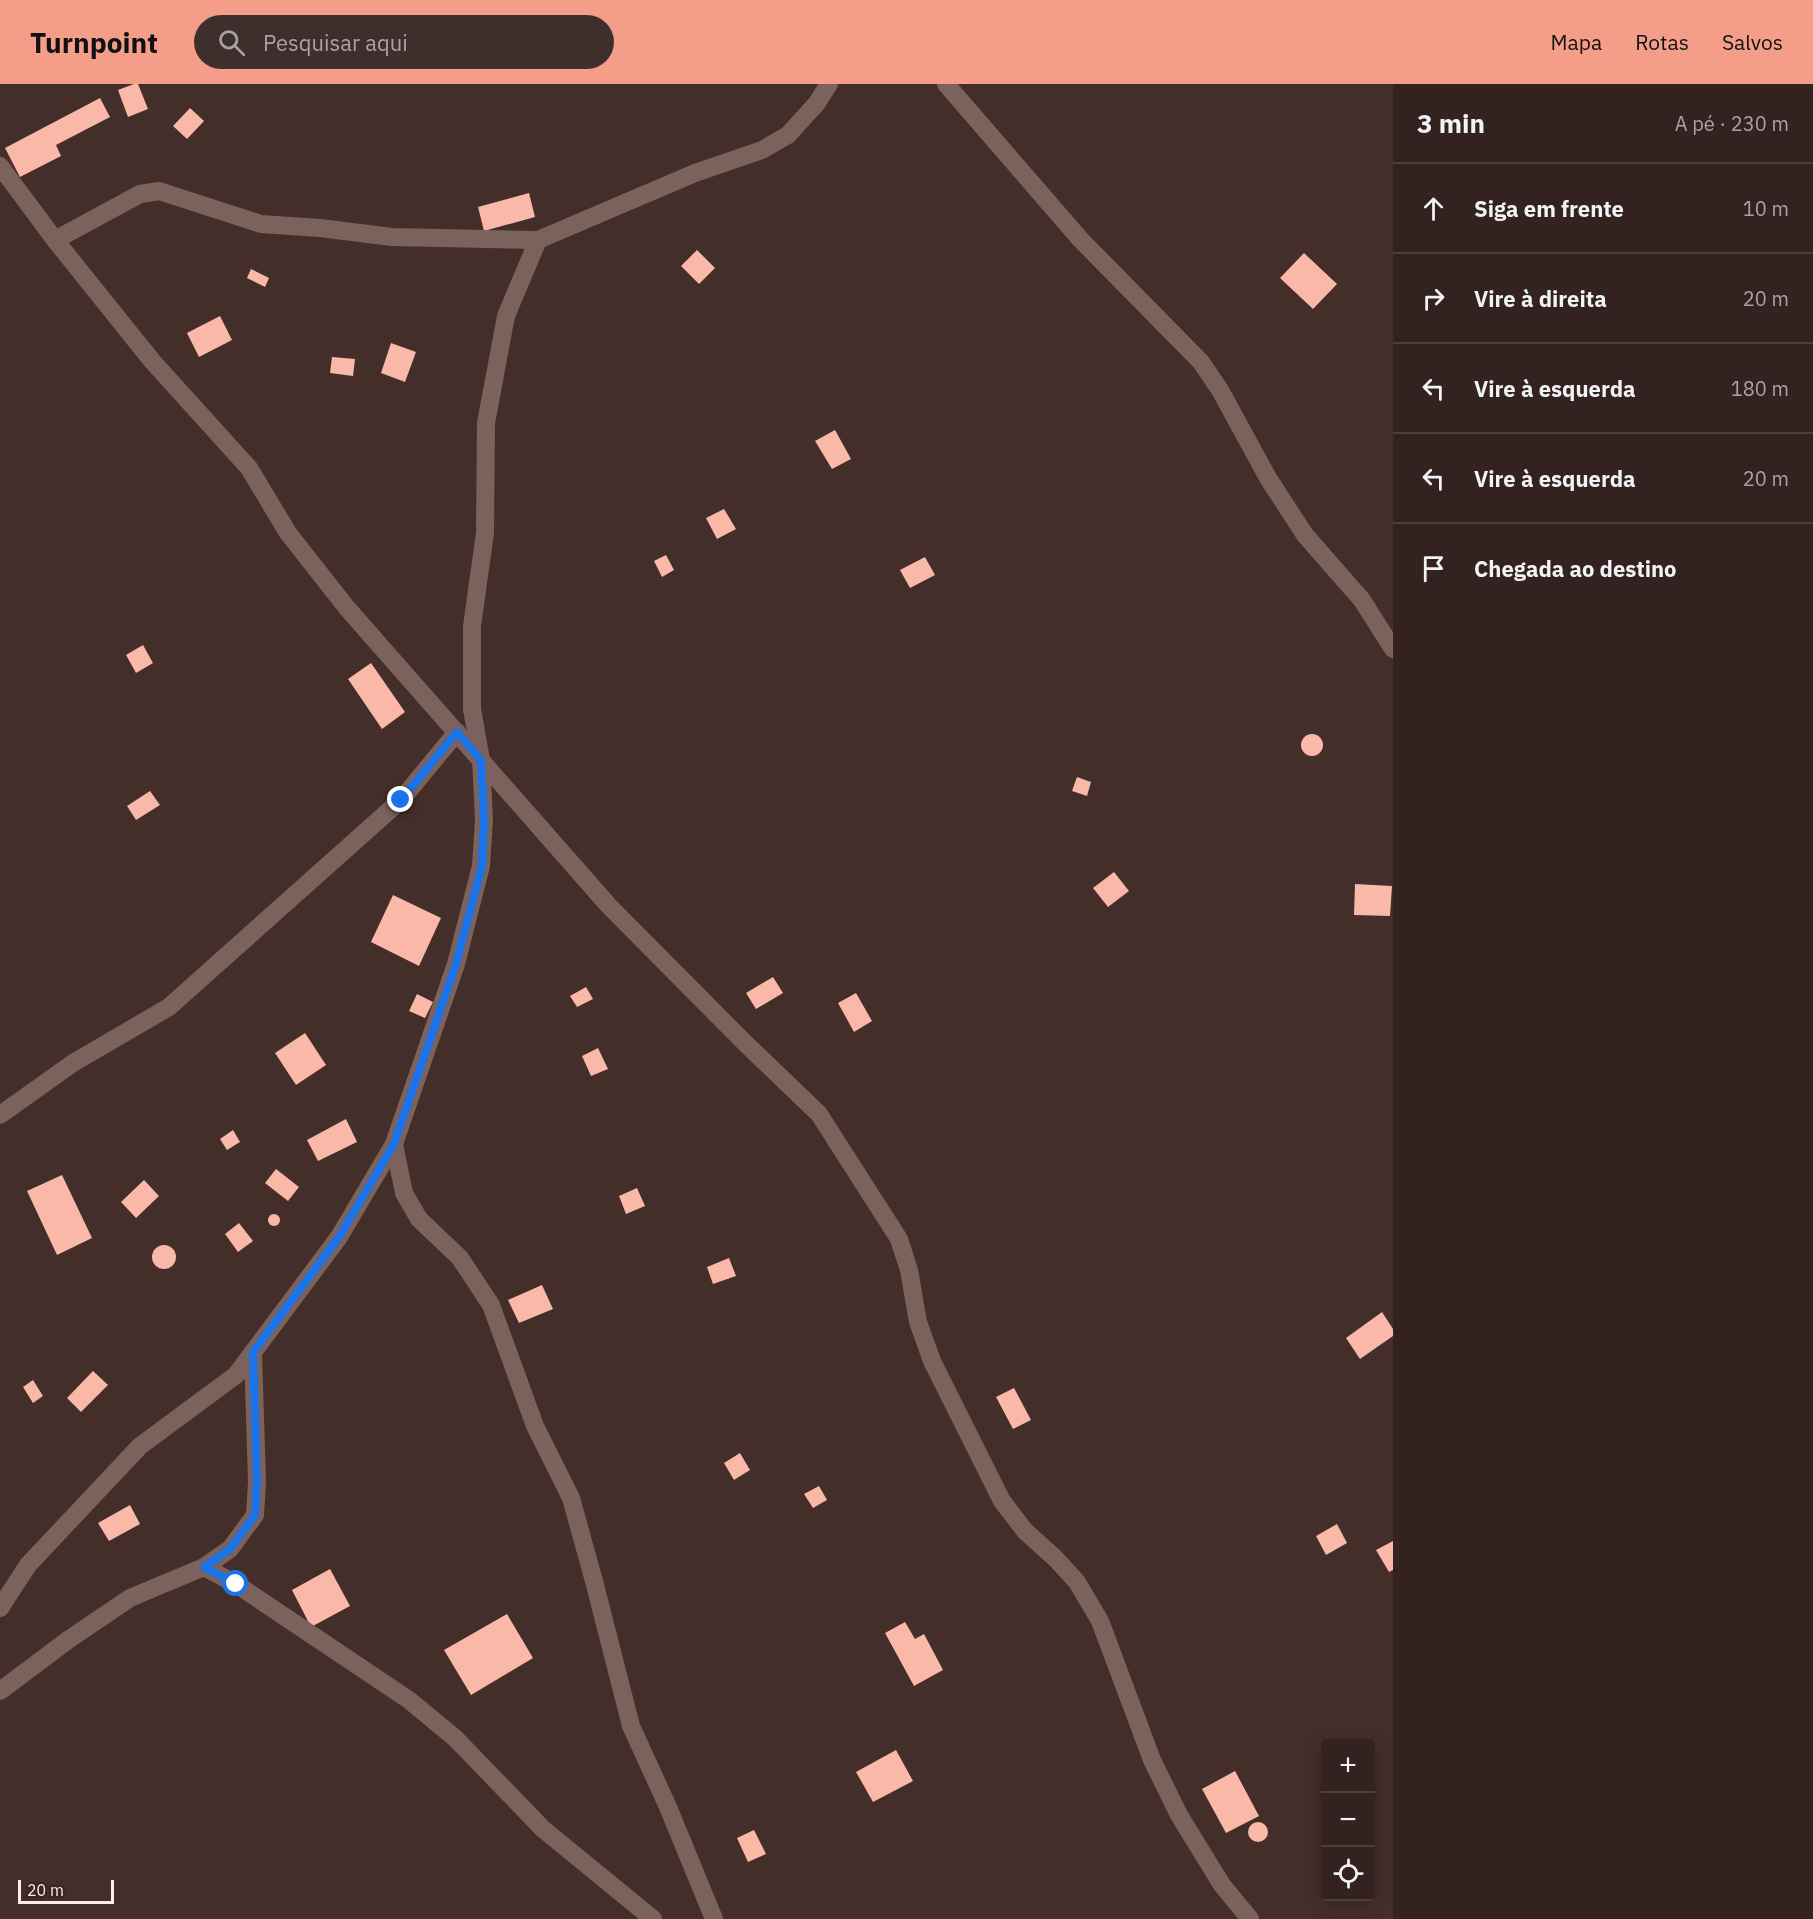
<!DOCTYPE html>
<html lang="pt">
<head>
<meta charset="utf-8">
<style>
	body { margin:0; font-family:"IBM Plex Sans",sans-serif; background:#3e2f2c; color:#f1f3f6 }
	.controls { position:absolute; right:18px; bottom:18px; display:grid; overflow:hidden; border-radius:6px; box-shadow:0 3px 15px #0003 }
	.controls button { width:54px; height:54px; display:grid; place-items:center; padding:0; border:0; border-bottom:2px solid #4e3f3d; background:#33221f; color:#f1f3f6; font:30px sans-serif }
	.scale { position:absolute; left:18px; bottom:15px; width:96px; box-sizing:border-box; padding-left:6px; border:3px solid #fcedea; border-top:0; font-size:16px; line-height:21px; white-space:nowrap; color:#fcedea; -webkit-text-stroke:4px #3a2420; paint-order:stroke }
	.stop { position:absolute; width:18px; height:18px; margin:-14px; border:4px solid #1a73e8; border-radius:50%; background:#fff }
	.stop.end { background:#1a73e8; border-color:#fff; box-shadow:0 2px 6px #0008 }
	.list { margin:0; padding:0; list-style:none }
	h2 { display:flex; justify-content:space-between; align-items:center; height:78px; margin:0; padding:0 24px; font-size:26px }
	h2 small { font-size:20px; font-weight:400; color:#a9a4a4 }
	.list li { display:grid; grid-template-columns:39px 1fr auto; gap:18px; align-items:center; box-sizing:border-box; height:90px; padding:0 24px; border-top:2px solid #4e3f3d }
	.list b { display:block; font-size:22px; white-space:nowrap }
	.list em { font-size:20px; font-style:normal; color:#a9a4a4 }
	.icon { flex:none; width:33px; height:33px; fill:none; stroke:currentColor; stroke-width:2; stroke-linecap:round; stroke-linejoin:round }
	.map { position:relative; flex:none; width:1393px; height:1835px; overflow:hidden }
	header { display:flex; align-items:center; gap:36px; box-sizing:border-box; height:84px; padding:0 30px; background:#f49e8a; color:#111 }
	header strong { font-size:28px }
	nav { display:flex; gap:33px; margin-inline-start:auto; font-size:21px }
	.search { width:420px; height:54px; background:#3e2f2c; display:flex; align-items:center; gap:15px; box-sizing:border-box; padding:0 21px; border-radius:33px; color:#a9a4a4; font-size:22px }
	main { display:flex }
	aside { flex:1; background:#33221f }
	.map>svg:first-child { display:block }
	.building { fill:#fab8a9 }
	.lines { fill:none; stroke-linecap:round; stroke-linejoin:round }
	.street { stroke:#7b625c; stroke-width:18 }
	.route { stroke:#1a73e8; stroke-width:8 }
</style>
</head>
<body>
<header>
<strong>Turnpoint</strong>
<div class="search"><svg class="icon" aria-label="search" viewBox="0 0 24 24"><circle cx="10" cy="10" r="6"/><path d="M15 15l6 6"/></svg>Pesquisar aqui</div>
<nav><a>Mapa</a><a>Rotas</a><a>Salvos</a></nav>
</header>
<main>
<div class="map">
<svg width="1393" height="1835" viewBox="0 0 1393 1835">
	<rect width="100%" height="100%" fill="#442e29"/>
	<!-- building -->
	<g class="building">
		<polygon points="134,0 138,0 148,25 128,33 118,6"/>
		<polygon points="100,14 110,33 56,61 61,72 20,93 5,64"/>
		<polygon points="190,24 204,37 187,55 173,42"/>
		<polygon points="529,109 535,133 484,147 478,123"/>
		<polygon points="697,166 715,184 699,200 681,182"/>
		<polygon points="1304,169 1337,200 1313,225 1280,194"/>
		<polygon points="251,185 269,194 265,203 247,194"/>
		<polygon points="220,232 232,256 199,273 187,249"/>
		<polygon points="391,259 416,268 405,298 381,289"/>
		<polygon points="332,273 355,275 353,292 330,289"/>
		<polygon points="835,346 851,375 832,385 815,357"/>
		<polygon points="724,425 736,445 717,455 706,434"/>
		<polygon points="666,471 674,486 662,493 654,477"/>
		<polygon points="925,473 935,491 910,504 900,486"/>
		<polygon points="143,561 153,579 136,589 126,571"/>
		<polygon points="371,579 405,628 382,645 348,595"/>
		<circle cx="1312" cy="661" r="11"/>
		<polygon points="1077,693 1091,698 1087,712 1072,707"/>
		<polygon points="150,707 160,721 136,736 127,722"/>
		<polygon points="1114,788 1129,807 1108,823 1093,804"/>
		<polygon points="1355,800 1392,802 1390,832 1354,831"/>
		<polygon points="393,811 441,834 419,882 371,858"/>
		<polygon points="773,893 783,909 756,925 746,909"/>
		<polygon points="586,903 593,915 577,923 570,912"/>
		<polygon points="856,909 872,937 854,948 838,919"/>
		<polygon points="417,910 433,918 425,934 409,927"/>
		<polygon points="305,949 326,981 296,1001 275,969"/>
		<polygon points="598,964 608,985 591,992 582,972"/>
		<polygon points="346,1035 357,1058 318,1077 307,1056"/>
		<polygon points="233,1046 240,1058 227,1066 220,1055"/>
		<polygon points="276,1085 299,1103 288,1117 265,1099"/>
		<polygon points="62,1091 92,1154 57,1171 27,1107"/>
		<polygon points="144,1096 159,1112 136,1134 121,1118"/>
		<polygon points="637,1104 645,1122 626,1130 619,1112"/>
		<circle cx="274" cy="1136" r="6"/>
		<polygon points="239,1139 253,1157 238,1168 225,1150"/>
		<circle cx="164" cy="1173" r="12"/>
		<polygon points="729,1174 736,1192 713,1200 707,1183"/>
		<polygon points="542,1201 553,1225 519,1239 508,1216"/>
		<polygon points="1382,1228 1393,1245 1393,1252 1360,1275 1346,1254"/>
		<polygon points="93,1287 108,1301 81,1328 67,1314"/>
		<polygon points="33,1296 43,1312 33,1319 23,1303"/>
		<polygon points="1014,1304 1031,1336 1013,1345 996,1313"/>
		<polygon points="740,1369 750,1386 734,1396 724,1379"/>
		<polygon points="819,1402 827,1416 813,1424 804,1410"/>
		<polygon points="130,1421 140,1440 109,1457 98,1439"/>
		<polygon points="1337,1440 1347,1459 1326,1471 1316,1452"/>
		<polygon points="1393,1457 1393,1486 1389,1488 1376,1466"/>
		<polygon points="330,1485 350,1522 311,1543 292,1506"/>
		<polygon points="507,1530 533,1574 471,1611 444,1566"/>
		<polygon points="905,1538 915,1555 924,1550 943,1586 914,1602 885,1549"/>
		<polygon points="896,1666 913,1697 873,1718 856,1688"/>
		<polygon points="1235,1687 1259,1732 1226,1749 1202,1705"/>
		<circle cx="1258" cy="1748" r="10"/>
		<polygon points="754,1746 766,1770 748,1778 737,1754"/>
	</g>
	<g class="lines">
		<!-- street -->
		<g class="street">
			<polyline points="946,0 1080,155 1201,278 1220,306 1268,394 1305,451 1362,516 1393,565"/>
			<polyline points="0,82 55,156 153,278 249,384 288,449 347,524 609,822 745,959 819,1030 899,1155 909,1186 918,1238 932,1277 1002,1417 1025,1447 1055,1474 1077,1498 1100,1537 1152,1676 1179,1731 1222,1801 1250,1835"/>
			<polyline points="55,156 140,110 159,107 261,140 320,144 392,153 538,156 695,89 762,66 788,51 817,19 829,0"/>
			<polyline points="0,1031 73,979 169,923 401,716 457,648"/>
			<polyline points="394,1060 404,1109 419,1135 460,1174 491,1221 535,1342 571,1414 594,1497 631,1642 668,1723 714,1835"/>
			<polyline points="204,1483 236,1500 409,1616 455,1654 543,1745 653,1835"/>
			<polyline points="0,1524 28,1481 140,1362 236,1291 339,1153 394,1060 456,880 481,782 484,735 481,676 472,625 472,542 485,449 486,339 506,232 538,156"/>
			<polyline points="0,1607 68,1556 130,1514 204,1483 230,1465 255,1431 257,1398 253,1268"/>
		</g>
	</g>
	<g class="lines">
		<!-- route -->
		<polyline class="route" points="236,1500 204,1483 230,1465 255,1431 257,1398 253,1268 339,1153 394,1060 456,880 482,782 484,735 481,676 457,648 401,716"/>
	</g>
</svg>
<div class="controls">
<button>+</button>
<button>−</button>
<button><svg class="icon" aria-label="locate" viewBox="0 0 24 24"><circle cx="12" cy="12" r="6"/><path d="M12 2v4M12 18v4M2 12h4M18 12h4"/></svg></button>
</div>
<div class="scale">20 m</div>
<div class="stop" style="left:236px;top:1500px"></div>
<div class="stop end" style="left:401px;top:716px"></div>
</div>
<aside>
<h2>3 min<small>A pé · 230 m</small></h2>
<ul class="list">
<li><svg class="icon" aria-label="ahead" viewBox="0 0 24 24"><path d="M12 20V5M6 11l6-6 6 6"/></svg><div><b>Siga em frente</b></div><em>10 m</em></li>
<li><svg class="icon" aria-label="right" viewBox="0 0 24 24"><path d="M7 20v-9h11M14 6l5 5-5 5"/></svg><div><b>Vire à direita</b></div><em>20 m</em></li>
<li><svg class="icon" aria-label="left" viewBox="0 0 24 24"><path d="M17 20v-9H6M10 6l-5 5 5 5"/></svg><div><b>Vire à esquerda</b></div><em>180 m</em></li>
<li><svg class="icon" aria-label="left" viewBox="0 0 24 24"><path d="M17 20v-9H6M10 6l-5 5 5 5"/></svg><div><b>Vire à esquerda</b></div><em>20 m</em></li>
<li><svg class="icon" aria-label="arrive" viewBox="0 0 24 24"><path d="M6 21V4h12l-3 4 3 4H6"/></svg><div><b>Chegada ao destino</b></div></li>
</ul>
</aside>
</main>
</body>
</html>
